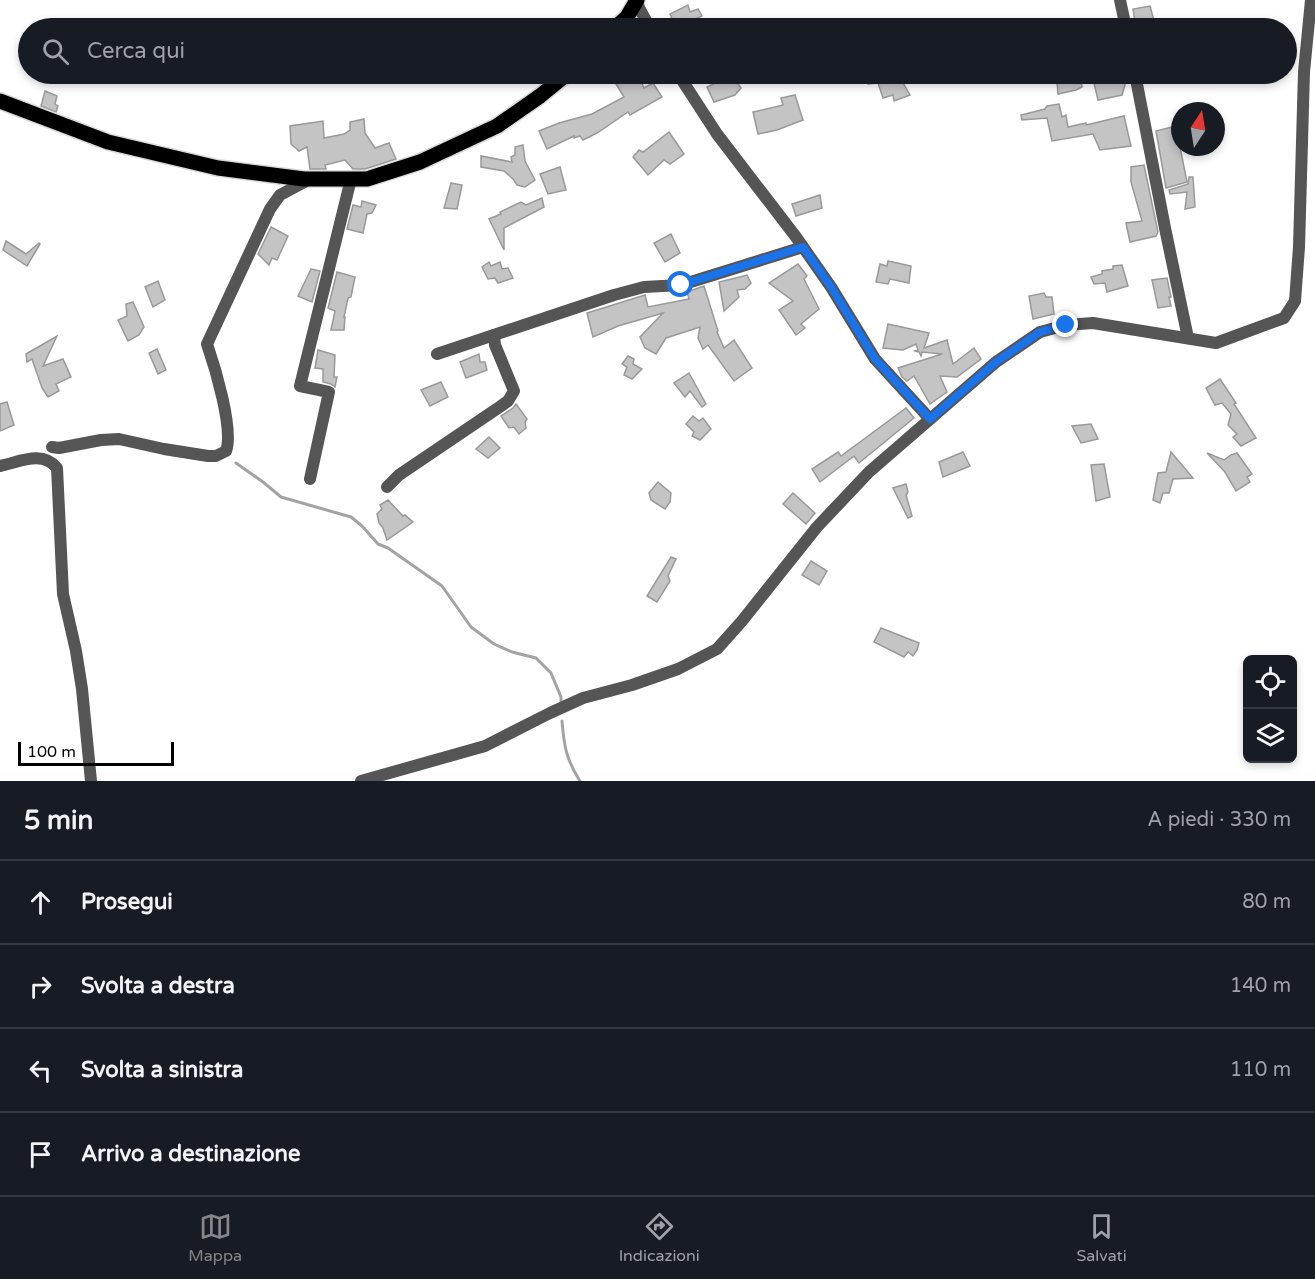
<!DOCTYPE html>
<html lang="it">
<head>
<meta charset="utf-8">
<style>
	body { margin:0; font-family:"Varela Round",sans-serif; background:#20242c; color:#f1f3f6 }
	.controls { position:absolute; right:18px; bottom:18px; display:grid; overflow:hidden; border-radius:9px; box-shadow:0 3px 9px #0003 }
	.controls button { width:54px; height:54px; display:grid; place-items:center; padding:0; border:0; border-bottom:2px solid #363941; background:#171b24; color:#f1f3f6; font:30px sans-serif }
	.compass { position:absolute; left:1171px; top:102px; width:54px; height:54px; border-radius:50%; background:#171b24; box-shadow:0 3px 9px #0003; rotate:12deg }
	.scale { position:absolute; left:18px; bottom:15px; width:156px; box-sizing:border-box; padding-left:6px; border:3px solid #000; border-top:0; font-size:16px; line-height:21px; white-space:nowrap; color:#000; -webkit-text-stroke:4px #fff; paint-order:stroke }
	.stop { position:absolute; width:18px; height:18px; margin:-14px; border:4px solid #1a73e8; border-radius:50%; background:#fff }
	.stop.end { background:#1a73e8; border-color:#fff; box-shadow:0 2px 6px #0008 }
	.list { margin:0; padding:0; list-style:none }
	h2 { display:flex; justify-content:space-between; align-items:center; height:78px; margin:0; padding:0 24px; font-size:26px }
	h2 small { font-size:20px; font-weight:400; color:#9ea1a6 }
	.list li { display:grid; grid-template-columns:39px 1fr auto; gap:18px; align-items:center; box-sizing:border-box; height:84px; padding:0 24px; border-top:2px solid #363941 }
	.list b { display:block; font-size:22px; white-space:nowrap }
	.list em { font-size:20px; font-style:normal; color:#9ea1a6 }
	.icon { flex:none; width:33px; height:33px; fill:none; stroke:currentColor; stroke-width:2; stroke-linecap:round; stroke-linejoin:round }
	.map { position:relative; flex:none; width:1315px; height:781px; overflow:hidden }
	.search { position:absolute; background:#171b24; box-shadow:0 3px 9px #0003; left:18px; right:18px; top:18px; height:66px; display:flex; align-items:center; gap:15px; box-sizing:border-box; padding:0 21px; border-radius:33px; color:#9ea1a6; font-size:22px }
	.sheet { height:414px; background:#171b24 }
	nav { display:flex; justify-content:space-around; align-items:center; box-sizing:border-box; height:84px; border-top:2px solid #363941; background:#171b24; font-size:16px; color:#9ea1a6 }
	nav a { display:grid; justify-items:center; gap:3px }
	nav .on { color:#858687 }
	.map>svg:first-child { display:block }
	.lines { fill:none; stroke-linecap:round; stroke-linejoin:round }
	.stream { stroke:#a3a3a3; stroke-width:3 }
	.building { fill:#c4c4c4; stroke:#999; stroke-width:1.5 }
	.major-casing { stroke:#dbdbdb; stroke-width:18 }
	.minor { stroke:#555; stroke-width:12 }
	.major { stroke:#000; stroke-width:15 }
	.route { stroke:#1a73e8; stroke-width:8 }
</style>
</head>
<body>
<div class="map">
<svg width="1315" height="781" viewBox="0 0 1315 781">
	<rect width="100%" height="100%" fill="#fff"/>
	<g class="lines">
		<!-- stream -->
		<g class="stream">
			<polyline points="236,463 263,482 281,497 351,517 362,526 378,544 388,548 442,586 471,627 494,644 512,652 536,658 551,673 561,697 561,704"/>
			<path d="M562,721C564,746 566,759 580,781"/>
		</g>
	</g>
	<!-- building -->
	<g class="building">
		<polygon points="688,5 690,12 698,9 702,16 676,28 670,14"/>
		<polygon points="1150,6 1156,28 1136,28 1133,9"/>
		<polygon points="610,74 638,74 644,88 653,83 662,97 630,115 628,112 597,133 583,140 580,136 574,138 574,136 547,149 539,131 559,123 592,114 624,97"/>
		<polygon points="864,74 898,74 910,95 894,101 893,95 883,98 878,83 868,84"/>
		<polygon points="1098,74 1122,74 1125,85 1122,95 1098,100 1094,83 1099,79"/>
		<polygon points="732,75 741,88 735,95 714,102 707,87"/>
		<polygon points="1074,81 1081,81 1082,87 1076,90 1058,94 1057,82"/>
		<polygon points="45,91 57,96 55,104 58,106 56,112 41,106"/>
		<polygon points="795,95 803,120 777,130 758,134 753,112 783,105 781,98"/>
		<polygon points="1059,104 1062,117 1066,115 1068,127 1086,123 1086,125 1124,116 1131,146 1100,150 1093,134 1052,141 1047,118 1022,120 1021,115 1045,109 1047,106"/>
		<polygon points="364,119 365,133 375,148 389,143 396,159 365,169 353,169 345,160 325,165 326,169 310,169 307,147 299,151 291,144 290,126 323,121 324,138 344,134 350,130 350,122"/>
		<polygon points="1180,125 1180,147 1187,182 1166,188 1156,131"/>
		<polygon points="669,132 684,154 670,164 664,160 648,175 633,157 639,150 643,152"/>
		<polygon points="523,145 525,161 535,180 525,187 517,185 513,179 504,171 481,167 481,156 512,162 511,157 515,155 515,147"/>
		<polygon points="1144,165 1158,232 1156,236 1130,242 1126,223 1142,221 1131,182 1131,167"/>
		<polygon points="560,167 566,190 548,194 540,174"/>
		<polygon points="1189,177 1193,177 1195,207 1185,209 1187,192 1170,194 1169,190 1188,184"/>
		<polygon points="451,183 462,185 457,209 444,208"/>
		<polygon points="820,195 822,208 796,216 792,204"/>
		<polygon points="542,198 544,207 504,228 504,250 489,219 501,214 500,212 521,202 526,205"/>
		<polygon points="362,201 376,205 372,213 367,214 363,233 347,229 353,205 361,207"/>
		<polygon points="271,227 288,236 277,260 272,258 269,265 258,254"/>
		<polygon points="671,234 680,253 665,262 654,243"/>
		<polygon points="6,241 26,254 39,243 40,244 27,266 3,250"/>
		<polygon points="888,261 911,266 909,283 890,279 888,284 876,282 880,264 887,266"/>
		<polygon points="489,262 491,266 500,262 502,269 508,268 513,278 498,283 495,278 488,279 482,267"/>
		<polygon points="798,264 807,276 804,279 819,309 801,324 805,328 796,335 779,310 793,301 769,283"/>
		<polygon points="1122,265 1128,286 1107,292 1105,283 1094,284 1091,277 1102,274 1102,271 1113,269 1113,266"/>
		<polygon points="311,269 320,271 312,302 298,296"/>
		<polygon points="337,272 355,277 351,297 348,298 344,317 345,317 344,330 331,330 335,311 328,308"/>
		<polygon points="747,275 751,283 745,289 737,290 739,297 724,311 719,282"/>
		<polygon points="1167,278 1171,297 1169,297 1171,306 1158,308 1152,280"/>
		<polygon points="158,281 165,300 153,307 145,287"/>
		<polygon points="704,286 718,331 717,332 724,348 734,340 752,368 734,381 708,345 703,349 698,338 700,327 666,338 656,354 645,348 640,337 663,313 618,326 593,337 587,313 645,295 648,307 689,299 687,292"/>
		<polygon points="1044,293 1046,297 1052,297 1054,314 1033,319 1029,296"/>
		<polygon points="133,302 144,327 139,335 128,341 118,320 127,316 126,304"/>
		<polygon points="888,324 929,333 924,348 947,340 953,364 974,348 981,359 957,377 940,376 947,392 930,404 914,376 907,381 902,377 898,368 942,354 922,352 921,356 919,352 915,351 918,350 916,344 903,350 883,348"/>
		<polygon points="57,336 43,366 63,359 71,377 56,384 59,391 48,397 42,388 32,359 27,362 26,354"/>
		<polygon points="157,349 166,370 158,374 149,353"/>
		<polygon points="318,350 335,355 334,377 337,377 335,387 331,384 323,382 323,369 315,368"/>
		<polygon points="479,354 480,362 485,362 487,370 466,378 460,362"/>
		<polygon points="628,356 634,359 633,364 642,369 632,379 624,375 627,367 622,364"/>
		<polygon points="689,373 706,404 702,407 690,391 685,397 674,383"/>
		<polygon points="1220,379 1236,403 1234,404 1256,438 1241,446 1233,437 1237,434 1228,425 1231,414 1222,403 1215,405 1206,388"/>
		<polygon points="441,382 448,397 430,406 421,390"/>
		<polygon points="7,402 14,425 0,431 0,404"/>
		<polygon points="516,404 527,419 525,422 526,428 519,434 514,427 509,428 501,416 513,408"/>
		<polygon points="906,408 914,418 859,463 854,456 820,482 812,469 838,452 841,456"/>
		<polygon points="693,416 699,421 703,418 711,429 700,440 692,436 694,432 686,424"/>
		<polygon points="1091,424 1098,439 1081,443 1072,426"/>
		<polygon points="489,437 500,448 488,458 476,449"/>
		<polygon points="963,452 970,466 943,477 939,462"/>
		<polygon points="1171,452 1193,478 1173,479 1169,493 1163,493 1160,503 1153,500 1158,473 1166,472"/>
		<polygon points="1207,453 1224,460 1231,455 1237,453 1252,474 1247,477 1250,482 1236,491 1225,472"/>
		<polygon points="1104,464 1110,497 1096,501 1091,465"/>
		<polygon points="658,482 671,493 670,502 665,509 651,500 649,493"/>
		<polygon points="906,484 908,492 906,495 912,516 908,518 893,488"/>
		<polygon points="793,493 815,513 806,524 783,504"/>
		<polygon points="388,500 403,516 405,515 413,522 387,540 383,528 379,523 377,514 382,509 380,505"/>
		<polygon points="671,557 676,559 668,576 670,581 657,602 647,596"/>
		<polygon points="811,561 827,571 819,585 802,575"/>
		<polygon points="881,628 919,643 917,650 913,656 908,652 904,657 874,642"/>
	</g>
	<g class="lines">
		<!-- major casing -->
		<g class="major-casing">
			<g id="major">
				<polyline points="615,28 627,17 637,0"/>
				<polyline points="0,101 108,142 218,168 304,179 367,179 420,162 497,126 540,96 567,74"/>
			</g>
		</g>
		<!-- minor -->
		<g class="minor">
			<polyline points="1120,0 1126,28"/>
			<polyline points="636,2 650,28"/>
			<polyline points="678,74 717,134 796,237 831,287 875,359 930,419"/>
			<polyline points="1135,74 1165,228 1188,338"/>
			<polyline points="437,354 614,295 644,287 681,285 803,247"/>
			<path d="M52,447L59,448L101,440L119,439L164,449L208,456H216L226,451C234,430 215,367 207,344L270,209L280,195L310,179"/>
			<path d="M0,466C20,462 42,450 57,468L63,594L76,651L82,689L91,781"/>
			<polyline points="310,479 329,392 300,386 351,179"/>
			<polyline points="387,487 399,475 501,406 508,401 514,391 495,345 494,335"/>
			<polyline points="361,781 485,746 550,713 583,698 632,685 678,669 717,649 742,621 817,527 869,472 996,362 1040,332 1066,325 1093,323 1216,343 1284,318 1295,301 1299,247 1304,72 1311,0"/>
		</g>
		<!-- major -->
		<use href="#major" class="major"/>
	</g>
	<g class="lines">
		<!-- route -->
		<polyline class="route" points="681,285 803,247 831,287 875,359 930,419 996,362 1040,332 1066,325"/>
	</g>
</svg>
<div class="controls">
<button><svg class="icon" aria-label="locate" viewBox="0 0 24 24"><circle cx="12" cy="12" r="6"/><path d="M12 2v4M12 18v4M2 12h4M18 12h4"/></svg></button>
<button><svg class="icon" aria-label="layers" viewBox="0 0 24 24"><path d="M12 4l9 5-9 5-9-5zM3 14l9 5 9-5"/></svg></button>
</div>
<svg class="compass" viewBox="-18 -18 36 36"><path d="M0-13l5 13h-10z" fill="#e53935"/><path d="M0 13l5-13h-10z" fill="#9ea1a6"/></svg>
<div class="scale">100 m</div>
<div class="stop" style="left:681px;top:285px"></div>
<div class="stop end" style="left:1066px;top:325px"></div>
<div class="search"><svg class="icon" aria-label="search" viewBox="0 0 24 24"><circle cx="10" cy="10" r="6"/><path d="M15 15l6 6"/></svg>Cerca qui</div>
</div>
<section class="sheet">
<h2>5 min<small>A piedi · 330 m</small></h2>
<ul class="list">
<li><svg class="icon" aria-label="ahead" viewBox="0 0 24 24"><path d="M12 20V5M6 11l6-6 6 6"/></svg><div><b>Prosegui</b></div><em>80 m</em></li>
<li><svg class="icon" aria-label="right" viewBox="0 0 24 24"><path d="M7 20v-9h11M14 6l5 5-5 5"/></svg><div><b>Svolta a destra</b></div><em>140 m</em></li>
<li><svg class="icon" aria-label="left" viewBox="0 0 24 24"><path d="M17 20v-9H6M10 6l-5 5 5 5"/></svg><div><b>Svolta a sinistra</b></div><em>110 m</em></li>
<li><svg class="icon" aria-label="arrive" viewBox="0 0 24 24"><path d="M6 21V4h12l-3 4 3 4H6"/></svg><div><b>Arrivo a destinazione</b></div></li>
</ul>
</section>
<nav>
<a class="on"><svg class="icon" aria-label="map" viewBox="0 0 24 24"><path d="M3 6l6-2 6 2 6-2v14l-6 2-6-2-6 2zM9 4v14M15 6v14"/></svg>Mappa</a>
<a><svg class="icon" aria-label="directions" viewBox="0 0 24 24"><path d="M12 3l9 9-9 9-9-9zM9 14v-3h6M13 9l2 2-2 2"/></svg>Indicazioni</a>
<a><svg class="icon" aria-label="saved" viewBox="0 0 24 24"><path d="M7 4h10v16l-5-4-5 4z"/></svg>Salvati</a>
</nav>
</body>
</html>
